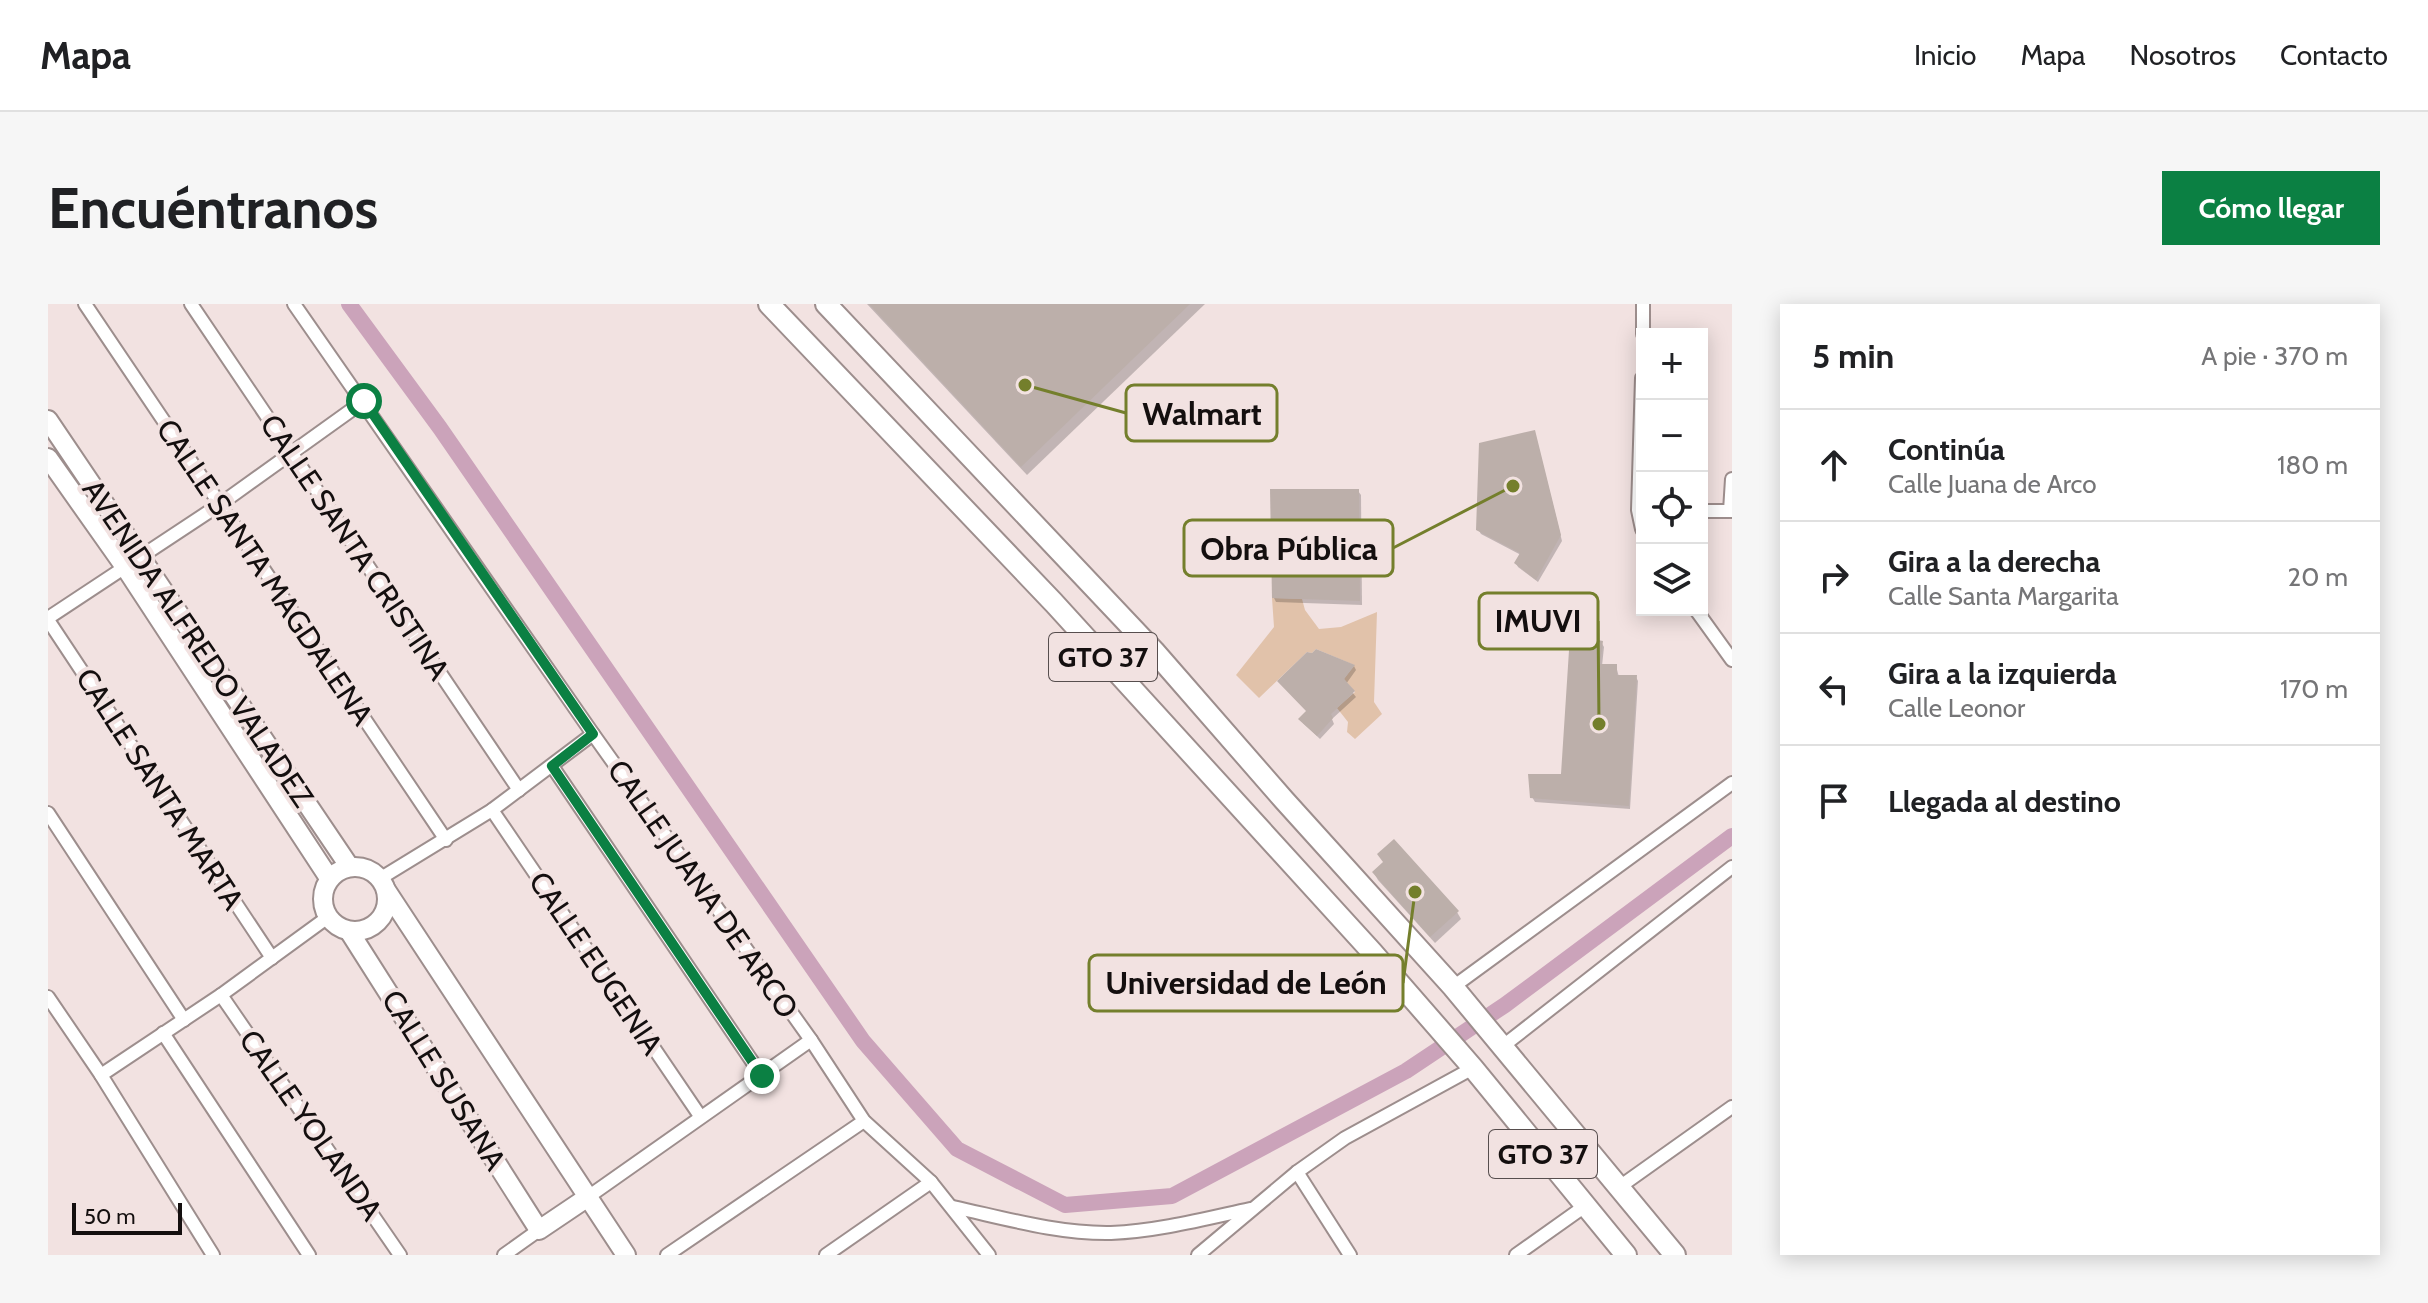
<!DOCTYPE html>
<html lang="es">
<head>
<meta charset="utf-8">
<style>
	body { margin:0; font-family:Cabin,sans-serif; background:#f6f6f6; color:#202124 }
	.controls { position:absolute; right:24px; top:24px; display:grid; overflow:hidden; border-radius:0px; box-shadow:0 4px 20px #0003 }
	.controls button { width:72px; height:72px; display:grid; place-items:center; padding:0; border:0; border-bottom:2px solid #e0e0e0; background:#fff; color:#202124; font:40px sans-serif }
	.scale { position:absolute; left:24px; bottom:20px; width:110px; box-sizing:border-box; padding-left:8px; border:4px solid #140f0f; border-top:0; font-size:22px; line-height:28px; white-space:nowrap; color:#140f0f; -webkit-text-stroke:6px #f2e2e1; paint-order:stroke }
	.stop { position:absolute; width:24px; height:24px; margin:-18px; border:6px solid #0b8043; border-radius:50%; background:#fff }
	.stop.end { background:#0b8043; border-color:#fff; box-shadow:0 2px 8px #0008 }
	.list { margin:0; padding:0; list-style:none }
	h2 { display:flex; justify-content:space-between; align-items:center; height:104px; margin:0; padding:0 32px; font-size:34px }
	h2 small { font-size:26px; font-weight:400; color:#757577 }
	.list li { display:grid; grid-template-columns:52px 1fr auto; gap:24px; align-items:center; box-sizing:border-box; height:112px; padding:0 32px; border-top:2px solid #e0e0e0 }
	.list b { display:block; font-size:30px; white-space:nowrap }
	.list p { margin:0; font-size:26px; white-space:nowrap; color:#757577 }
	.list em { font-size:26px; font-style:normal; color:#757577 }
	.icon { flex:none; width:44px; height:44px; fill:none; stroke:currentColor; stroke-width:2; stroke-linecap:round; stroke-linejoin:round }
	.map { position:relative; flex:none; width:1684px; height:951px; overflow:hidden; border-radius:0px }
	header { display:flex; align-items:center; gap:48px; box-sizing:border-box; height:112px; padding:0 40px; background:#fff; border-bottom:2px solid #e0e0e0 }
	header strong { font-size:38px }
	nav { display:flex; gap:44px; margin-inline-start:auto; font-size:28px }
	.intro { display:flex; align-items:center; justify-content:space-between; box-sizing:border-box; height:192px; padding:0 48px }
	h1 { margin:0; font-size:56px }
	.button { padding:20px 36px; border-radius:0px; background:#0b8043; color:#fff; font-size:28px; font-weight:700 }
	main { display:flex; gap:48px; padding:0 48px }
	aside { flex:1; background:#fff; border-radius:0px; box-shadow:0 4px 20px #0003 }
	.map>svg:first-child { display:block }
	.green { fill:#e1c2aa }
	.shadow { fill:#0003 }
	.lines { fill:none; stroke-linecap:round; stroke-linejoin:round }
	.canal { stroke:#cba3ba; stroke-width:16 }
	.building { fill:#bcafaa }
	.street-casing { stroke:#9d8e8d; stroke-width:16 }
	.secondary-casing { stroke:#9d8e8d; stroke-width:22 }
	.primary-casing { stroke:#9d8e8d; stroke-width:24 }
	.street { stroke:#fff; stroke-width:12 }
	.secondary { stroke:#fff; stroke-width:18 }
	.primary { stroke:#fff; stroke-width:20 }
	.route { stroke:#0b8043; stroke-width:10 }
	.labels { text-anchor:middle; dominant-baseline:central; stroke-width:8; stroke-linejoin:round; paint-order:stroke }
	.shield { fill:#f2e2e1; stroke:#574e4e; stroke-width:2 }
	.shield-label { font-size:28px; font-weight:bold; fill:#140f0f }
	.street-label { font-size:30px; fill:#140f0f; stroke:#f2e2e1 }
	.leader { fill:none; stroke:#747f2c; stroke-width:3 }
	.callout-dot { fill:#747f2c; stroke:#f2e2e1; stroke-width:3 }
	.callout { fill:#f2e2e1; stroke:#747f2c; stroke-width:3 }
	.callout-label { font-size:32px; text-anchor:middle; font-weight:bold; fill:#140f0f }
</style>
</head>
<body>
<header>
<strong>Mapa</strong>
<nav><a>Inicio</a><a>Mapa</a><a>Nosotros</a><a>Contacto</a></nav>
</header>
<div class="intro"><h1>Encuéntranos</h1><a class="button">Cómo llegar</a></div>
<main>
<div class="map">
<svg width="1684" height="951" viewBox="0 0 1684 951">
	<rect width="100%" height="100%" fill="#f2e2e1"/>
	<!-- green -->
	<polygon class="green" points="1224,294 1254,295 1257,306 1271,325 1293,323 1329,308 1326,398 1334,410 1307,435 1299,428 1300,418 1289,404 1307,388 1296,375 1306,361 1268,345 1264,349 1259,348 1211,394 1188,371 1226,323"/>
	<!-- shadow -->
	<g class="shadow">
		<polygon points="819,0 1157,0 979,171"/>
		<polygon points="1488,133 1514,237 1490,278 1470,263 1468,259 1473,251 1433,230 1430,225"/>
		<polygon points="1310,187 1313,191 1314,301 1228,298 1226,294"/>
		<polygon points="1553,338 1556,343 1554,362 1568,362 1571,373 1588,373 1590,377 1582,505 1487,498 1484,493 1515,471"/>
		<polygon points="1306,362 1308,366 1298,380 1308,393 1284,415 1286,420 1272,435 1255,419"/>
		<polygon points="1337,559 1409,608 1413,615 1387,639 1330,576 1326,569"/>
	</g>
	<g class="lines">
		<!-- canal -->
		<polyline class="canal" points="301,0 392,124 815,737 909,845 1017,901 1124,892 1358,767 1457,701 1684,532"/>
	</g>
	<!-- building -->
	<g class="building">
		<polygon points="821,0 1142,0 973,163"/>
		<polygon points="1487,126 1513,231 1488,276 1466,259 1472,249 1428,226 1431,139"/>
		<polygon points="1222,185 1311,185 1312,297 1224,294"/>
		<polygon points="1522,331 1555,337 1552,360 1569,360 1569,371 1589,371 1581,502 1482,494 1480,470 1513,470"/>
		<polygon points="1268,345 1307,361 1296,375 1307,387 1283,410 1285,414 1269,432 1250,415 1258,407 1229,377 1259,348 1264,349"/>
		<polygon points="1346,535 1411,607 1382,633 1324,568 1335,558 1329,550"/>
	</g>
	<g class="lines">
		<!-- street casing -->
		<g class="street-casing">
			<g id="street">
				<polyline points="37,0 398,536"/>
				<polyline points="143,0 471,486"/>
				<polyline points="246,0 545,430 763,736 816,817 883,878 941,951"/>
				<polyline points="1595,30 1595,0"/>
				<polyline points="1594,74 1590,206 1594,225"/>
				<polyline points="1654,207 1684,207"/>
				<polyline points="1682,207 1684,175"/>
				<polyline points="1648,306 1684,356"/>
				<polyline points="0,314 171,201 316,97"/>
				<polyline points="0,316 224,654"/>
				<polyline points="504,462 714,772"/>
				<polyline points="444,506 652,812"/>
				<polyline points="0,509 136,716"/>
				<polyline points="333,574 444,506 545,430"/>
				<polyline points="1405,683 1684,479"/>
				<polyline points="173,691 352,951"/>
				<polyline points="0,693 53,771 165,951"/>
				<polyline points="115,729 261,951"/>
				<polyline points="1455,742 1684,563"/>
				<polyline points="53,771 173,691 280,613"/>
				<polyline points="1249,868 1302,951"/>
				<polyline points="1570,884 1684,803"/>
				<polyline points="540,893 763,736"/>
				<path d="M905,903C956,914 1010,930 1063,929C1110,927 1156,915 1202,905"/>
				<polyline points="456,951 491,926"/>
				<polyline points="619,951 816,817"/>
				<polyline points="778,951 883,878"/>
				<polyline points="1150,951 1249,868 1297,834 1425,764"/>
				<polyline points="1468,951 1537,902"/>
			</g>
		</g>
		<!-- secondary casing -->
		<g class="secondary-casing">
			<g id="secondary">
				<polyline points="0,116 301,562"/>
				<polyline points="0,154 77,263 281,574"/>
				<circle cx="307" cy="595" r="32"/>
				<polyline points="338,586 578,951"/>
				<polyline points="301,627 491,926 540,893"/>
			</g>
		</g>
		<!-- primary casing -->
		<g class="primary-casing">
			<g id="primary">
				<polyline points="721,0 1006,299 1325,649 1425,764 1578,951"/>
				<polyline points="778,0 1106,347 1236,496 1405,683 1627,951"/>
			</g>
		</g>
		<!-- street -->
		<use href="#street" class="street"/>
		<!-- secondary -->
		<use href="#secondary" class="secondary"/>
		<!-- primary -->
		<use href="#primary" class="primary"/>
	</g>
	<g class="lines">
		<!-- route -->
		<polyline class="route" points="316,97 545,430 504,462 714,772"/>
	</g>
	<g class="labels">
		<!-- shield labels -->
		<g class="shield">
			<rect x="1001" y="329" width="108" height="48" rx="6"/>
			<rect x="1441" y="826" width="108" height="48" rx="6"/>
		</g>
		<g class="shield-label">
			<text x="1055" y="353">GTO 37</text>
			<text x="1495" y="850">GTO 37</text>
		</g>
		<!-- street labels -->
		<g class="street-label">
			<text transform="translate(307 243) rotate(56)">CALLE SANTA CRISTINA</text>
			<text transform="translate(217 268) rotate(56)">CALLE SANTA MAGDALENA</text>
			<text transform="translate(150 339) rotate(56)">AVENIDA ALFREDO VALADEZ</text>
			<text transform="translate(112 485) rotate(57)">CALLE SANTA MARTA</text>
			<text transform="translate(655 585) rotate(55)">CALLE JUANA DE ARCO</text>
			<text transform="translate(548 659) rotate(56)">CALLE EUGENIA</text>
			<text transform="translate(396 776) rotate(58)">CALLE SUSANA</text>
			<text transform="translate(263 821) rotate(55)">CALLE YOLANDA</text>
		</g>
	</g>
	<!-- callouts -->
	<path class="leader" d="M977 81L1078 109M1465 182L1345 244M1551 420L1550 317M1367 588L1355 679"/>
	<g class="callout-dot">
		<circle cx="977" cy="81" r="8"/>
		<circle cx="1465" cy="182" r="8"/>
		<circle cx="1551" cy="420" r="8"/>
		<circle cx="1367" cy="588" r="8"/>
	</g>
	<g class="callout">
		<rect x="1078" y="81" width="151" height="56" rx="8"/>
		<rect x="1136" y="216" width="209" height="56" rx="8"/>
		<rect x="1431" y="289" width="119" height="56" rx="8"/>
		<rect x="1041" y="651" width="314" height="56" rx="8"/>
	</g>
	<g class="callout-label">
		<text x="1154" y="121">Walmart</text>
		<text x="1241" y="256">Obra Pública</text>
		<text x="1490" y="328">IMUVI</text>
		<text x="1198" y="690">Universidad de León</text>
	</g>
</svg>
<div class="controls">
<button>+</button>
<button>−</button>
<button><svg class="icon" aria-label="locate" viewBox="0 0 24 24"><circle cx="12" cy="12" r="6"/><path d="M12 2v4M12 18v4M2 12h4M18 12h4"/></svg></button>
<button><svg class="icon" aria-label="layers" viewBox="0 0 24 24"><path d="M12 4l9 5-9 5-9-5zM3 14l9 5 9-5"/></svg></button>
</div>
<div class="scale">50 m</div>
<div class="stop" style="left:316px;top:97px"></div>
<div class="stop end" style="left:714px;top:772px"></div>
</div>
<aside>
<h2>5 min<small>A pie · 370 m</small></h2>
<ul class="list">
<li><svg class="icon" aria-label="ahead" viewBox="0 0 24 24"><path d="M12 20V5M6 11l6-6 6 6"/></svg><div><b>Continúa</b><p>Calle Juana de Arco</p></div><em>180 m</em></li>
<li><svg class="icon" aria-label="right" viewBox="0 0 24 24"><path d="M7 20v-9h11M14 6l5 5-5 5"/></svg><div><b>Gira a la derecha</b><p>Calle Santa Margarita</p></div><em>20 m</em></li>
<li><svg class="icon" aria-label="left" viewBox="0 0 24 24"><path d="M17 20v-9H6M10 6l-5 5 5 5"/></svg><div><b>Gira a la izquierda</b><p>Calle Leonor</p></div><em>170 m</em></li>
<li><svg class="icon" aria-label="arrive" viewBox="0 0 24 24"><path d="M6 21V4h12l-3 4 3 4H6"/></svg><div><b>Llegada al destino</b></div></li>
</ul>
</aside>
</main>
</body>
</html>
